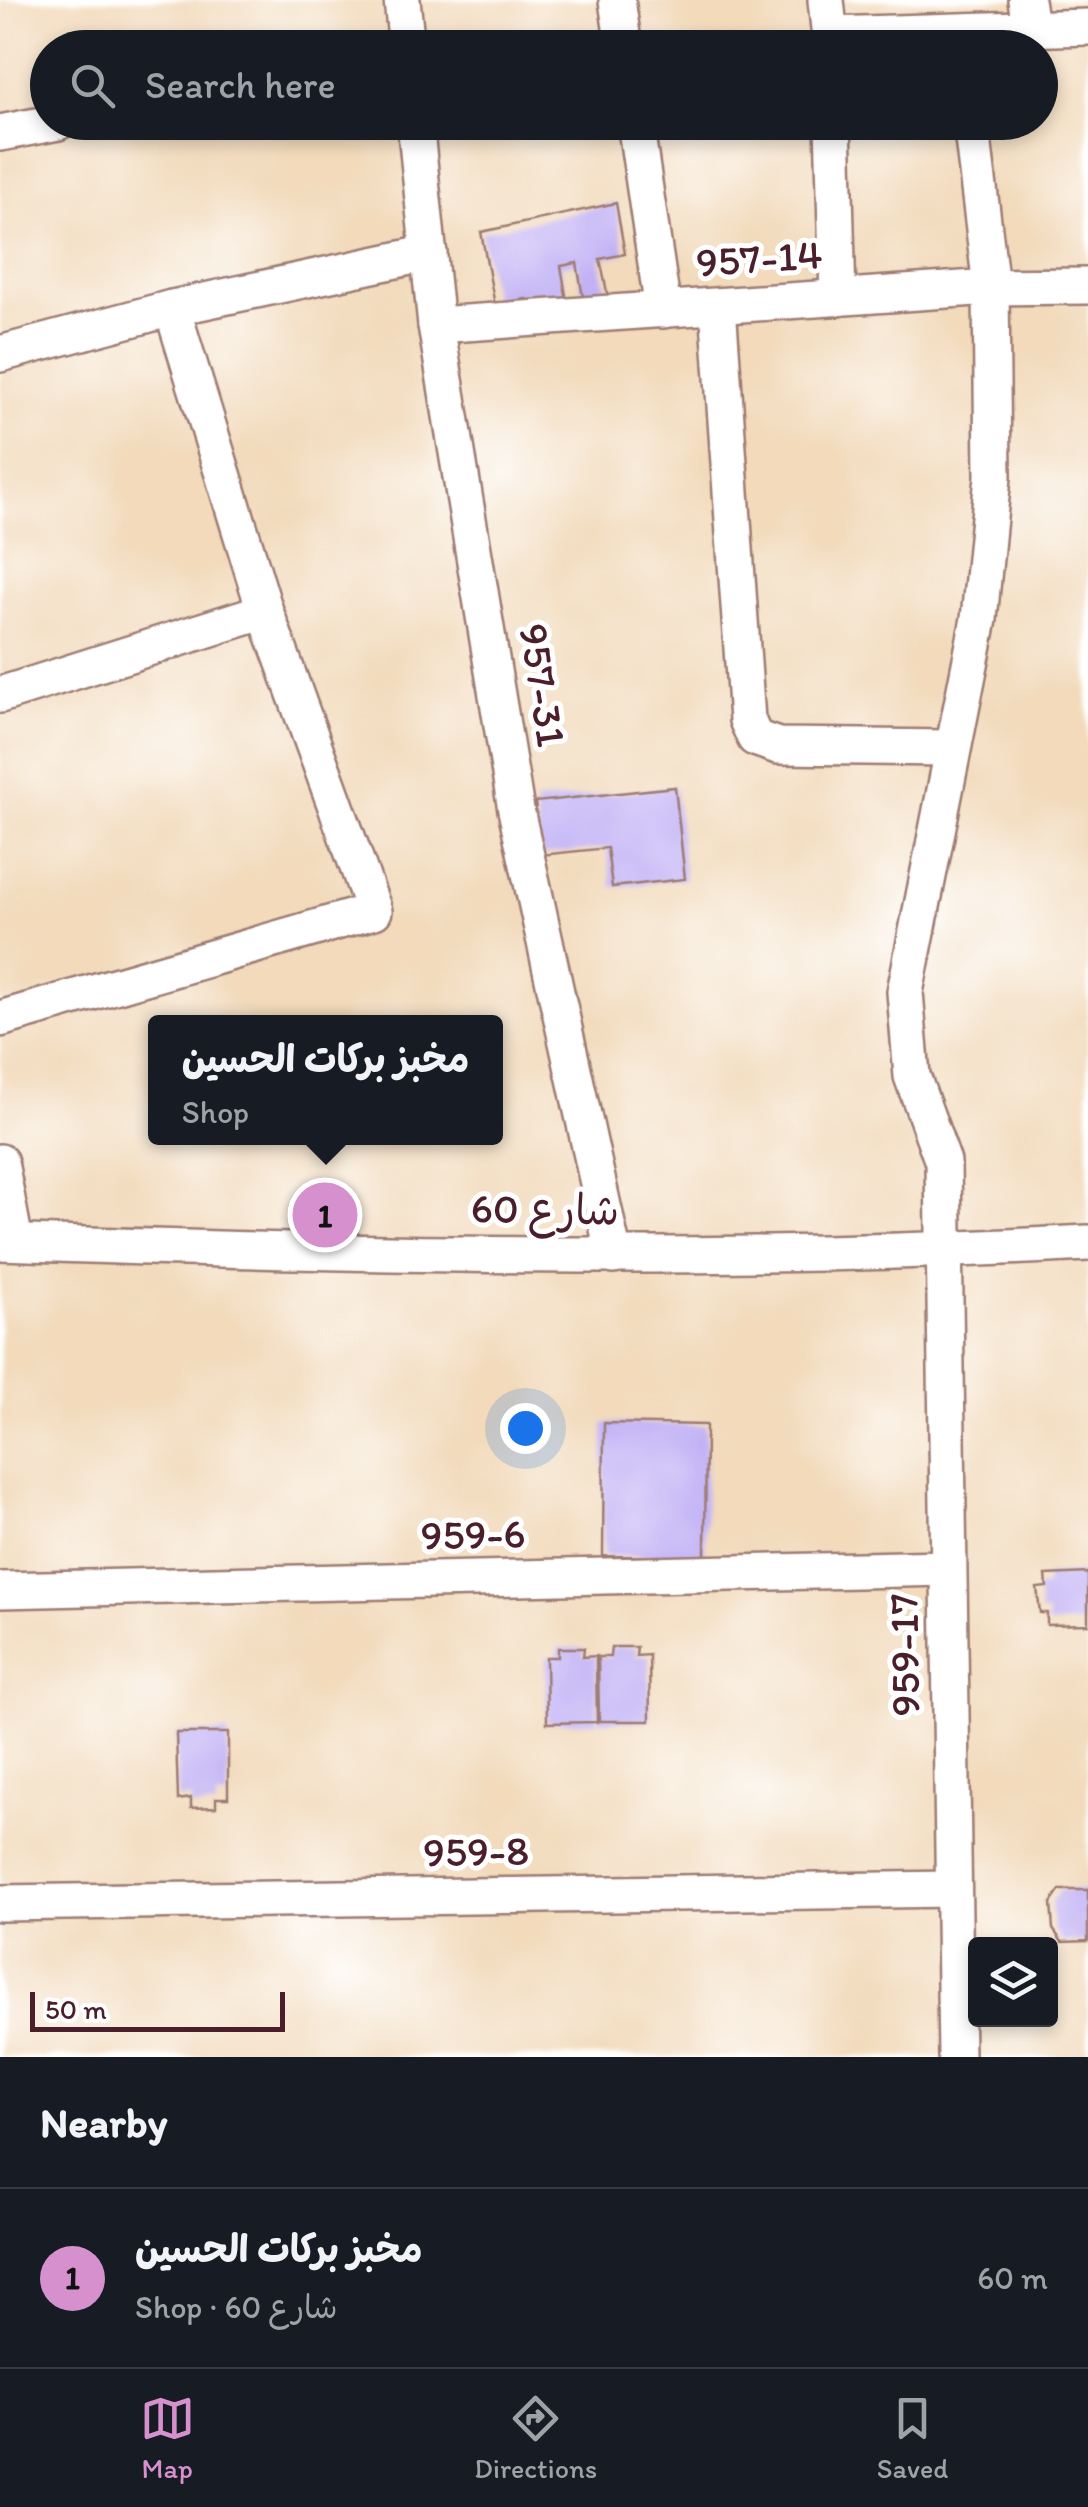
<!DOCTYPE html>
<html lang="en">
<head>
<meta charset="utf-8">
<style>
	body { margin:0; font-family:Itim,"Playpen Sans Arabic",sans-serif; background:#242831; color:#f1f3f6 }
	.controls { position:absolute; right:30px; bottom:30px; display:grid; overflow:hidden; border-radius:10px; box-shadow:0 5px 15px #0003 }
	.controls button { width:90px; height:90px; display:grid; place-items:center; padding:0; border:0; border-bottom:2px solid #363941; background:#171b24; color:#f1f3f6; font:50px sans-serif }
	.scale { position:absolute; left:30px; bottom:25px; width:255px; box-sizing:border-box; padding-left:10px; border:5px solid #4a1f2b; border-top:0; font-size:28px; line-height:35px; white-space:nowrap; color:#4a1f2b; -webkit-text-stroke:8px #fff; paint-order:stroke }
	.you { position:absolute; left:525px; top:1428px; width:35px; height:35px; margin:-25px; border:8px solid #fff; border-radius:50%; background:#1a73e8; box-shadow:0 0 0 15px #1a73e833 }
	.badge { display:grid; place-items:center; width:65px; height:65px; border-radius:50%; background:#d690ce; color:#111; font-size:32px; font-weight:700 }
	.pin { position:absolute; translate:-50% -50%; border:5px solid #fff; box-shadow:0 2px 10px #0006 }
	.popup { position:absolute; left:148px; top:1015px; width:355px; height:130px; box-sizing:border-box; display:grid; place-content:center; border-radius:10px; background:#171b24; filter:drop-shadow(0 2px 8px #0005); font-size:32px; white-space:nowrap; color:#9ea1a6 }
	.popup b { font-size:38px; color:#f1f3f6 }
	.popup::after { content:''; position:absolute; left:50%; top:100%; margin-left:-20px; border:20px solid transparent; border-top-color:#171b24 }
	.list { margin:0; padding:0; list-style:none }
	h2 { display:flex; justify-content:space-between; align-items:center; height:130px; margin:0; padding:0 40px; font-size:42px }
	h2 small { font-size:32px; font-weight:400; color:#9ea1a6 }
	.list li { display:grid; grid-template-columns:65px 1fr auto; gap:30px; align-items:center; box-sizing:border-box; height:180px; padding:0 40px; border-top:2px solid #363941 }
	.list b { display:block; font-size:38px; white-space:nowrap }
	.list p { margin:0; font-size:32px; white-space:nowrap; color:#9ea1a6 }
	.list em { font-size:32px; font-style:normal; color:#9ea1a6 }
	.icon { flex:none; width:55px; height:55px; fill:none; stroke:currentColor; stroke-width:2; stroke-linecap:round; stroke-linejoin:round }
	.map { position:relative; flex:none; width:1088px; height:2057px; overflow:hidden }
	.search { position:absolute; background:#171b24; box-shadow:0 5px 15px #0003; left:30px; right:30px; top:30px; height:110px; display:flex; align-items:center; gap:25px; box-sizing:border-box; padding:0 35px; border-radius:55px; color:#9ea1a6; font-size:38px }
	.sheet { height:310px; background:#171b24 }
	nav { display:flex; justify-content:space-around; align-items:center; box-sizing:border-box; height:140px; border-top:2px solid #363941; background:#171b24; font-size:28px; color:#9ea1a6 }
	nav a { display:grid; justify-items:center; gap:5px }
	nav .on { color:#d690ce }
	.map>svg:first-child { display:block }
	.building { fill:#c2b2f5 }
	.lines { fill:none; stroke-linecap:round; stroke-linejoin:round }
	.minor-casing { stroke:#9e7c73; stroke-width:40 }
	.minor { stroke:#fff; stroke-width:35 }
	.labels { text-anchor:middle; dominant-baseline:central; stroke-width:10; stroke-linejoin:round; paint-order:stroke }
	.street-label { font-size:42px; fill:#4a1f2b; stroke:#fff }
</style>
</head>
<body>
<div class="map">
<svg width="1088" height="2057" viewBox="0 0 1088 2057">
	<rect width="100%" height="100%" fill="#fff"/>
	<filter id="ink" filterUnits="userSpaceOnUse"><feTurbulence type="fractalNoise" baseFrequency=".01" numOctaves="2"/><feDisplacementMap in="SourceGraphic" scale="20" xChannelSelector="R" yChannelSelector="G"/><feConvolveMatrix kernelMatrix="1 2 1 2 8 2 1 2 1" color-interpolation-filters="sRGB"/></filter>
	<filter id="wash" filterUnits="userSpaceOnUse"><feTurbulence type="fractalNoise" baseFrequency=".0048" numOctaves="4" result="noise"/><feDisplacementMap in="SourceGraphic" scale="40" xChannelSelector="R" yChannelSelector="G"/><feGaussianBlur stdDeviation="2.25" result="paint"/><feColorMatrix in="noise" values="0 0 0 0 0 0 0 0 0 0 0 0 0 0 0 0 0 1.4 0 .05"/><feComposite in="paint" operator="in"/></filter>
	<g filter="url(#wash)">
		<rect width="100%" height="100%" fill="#f2dabb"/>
		<g id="blocks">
			<!-- building -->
			<g class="building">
				<polygon points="616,203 625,254 600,259 608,297 584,303 577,263 561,266 567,301 529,308 526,299 495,305 481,232"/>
				<polygon points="675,787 685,879 612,887 607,848 541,855 535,802"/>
				<polygon points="604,1423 706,1425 705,1557 603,1556"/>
				<polygon points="1088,1573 1088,1624 1047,1625 1047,1613 1040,1613 1037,1588 1047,1587 1046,1575"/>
				<polygon points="611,1647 637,1647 636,1656 649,1655 650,1721 599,1721 598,1657 610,1657"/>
				<polygon points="558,1648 584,1648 583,1657 596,1656 597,1722 547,1723 546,1657 558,1657"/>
				<polygon points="176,1733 228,1733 228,1798 216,1798 216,1807 191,1808 191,1798 178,1800"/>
				<polygon points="1060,1890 1088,1890 1088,1941 1062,1942 1053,1929 1051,1903"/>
			</g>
		</g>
	</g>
	<g filter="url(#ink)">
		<use href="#blocks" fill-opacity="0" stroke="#9e7c73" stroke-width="2.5"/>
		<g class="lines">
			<!-- minor casing -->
			<g class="minor-casing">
				<g id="minor">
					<polyline points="402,0 407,48"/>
					<polyline points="617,0 624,48"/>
					<polyline points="826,0 831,48"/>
					<polyline points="1026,0 1031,32"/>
					<polyline points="830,35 1088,27"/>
					<polyline points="415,122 436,325 516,810 614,1256"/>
					<polyline points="635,122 663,310"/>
					<polyline points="833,122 838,298"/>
					<polyline points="0,133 58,122"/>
					<polyline points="718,306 747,720 755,738 778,746 951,748"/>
					<polyline points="436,325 991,287 1088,286"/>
					<polyline points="0,354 172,308 429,253"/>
					<polyline points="0,695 265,611"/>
					<polyline points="0,1019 374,911 265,611 172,308"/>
					<polyline points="0,1162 15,1242"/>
					<path d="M0,1242C362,1255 726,1263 1088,1243"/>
					<polyline points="0,1590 947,1568"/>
					<polyline points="0,1903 953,1889"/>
					<polyline points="956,2057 943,1162 912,1076 905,992 979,619 993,477 991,287 971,122"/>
				</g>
			</g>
			<!-- minor -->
			<use href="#minor" class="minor"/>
		</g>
	</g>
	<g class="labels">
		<!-- street labels -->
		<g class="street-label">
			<text transform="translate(759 258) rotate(-4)">957-14</text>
			<text transform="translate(543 685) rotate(81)">957-31</text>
			<text transform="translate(545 1209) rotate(1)">شارع 60</text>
			<text transform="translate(473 1534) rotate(-1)">959-6</text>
			<text transform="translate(904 1655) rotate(-91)">959-17</text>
			<text transform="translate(476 1851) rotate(-1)">959-8</text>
		</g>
	</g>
</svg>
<div class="controls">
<button><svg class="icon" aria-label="layers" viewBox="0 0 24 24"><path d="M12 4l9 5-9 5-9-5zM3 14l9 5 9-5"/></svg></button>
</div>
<div class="scale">50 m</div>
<div class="you"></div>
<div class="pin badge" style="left:325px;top:1215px">1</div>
<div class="popup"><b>مخبز بركات الحسين</b>Shop</div>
<div class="search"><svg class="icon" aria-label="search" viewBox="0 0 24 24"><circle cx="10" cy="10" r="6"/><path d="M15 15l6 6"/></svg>Search here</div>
</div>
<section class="sheet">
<h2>Nearby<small></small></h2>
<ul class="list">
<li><span class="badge">1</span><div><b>مخبز بركات الحسين</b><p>Shop · شارع 60</p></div><em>60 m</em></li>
</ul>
</section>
<nav>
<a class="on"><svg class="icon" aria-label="map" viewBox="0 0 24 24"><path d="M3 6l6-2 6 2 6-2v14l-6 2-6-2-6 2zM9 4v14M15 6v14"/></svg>Map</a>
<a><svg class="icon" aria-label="directions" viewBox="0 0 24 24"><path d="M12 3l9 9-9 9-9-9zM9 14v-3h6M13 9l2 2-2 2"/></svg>Directions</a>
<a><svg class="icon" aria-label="saved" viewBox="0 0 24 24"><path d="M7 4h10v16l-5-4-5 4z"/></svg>Saved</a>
</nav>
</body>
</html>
